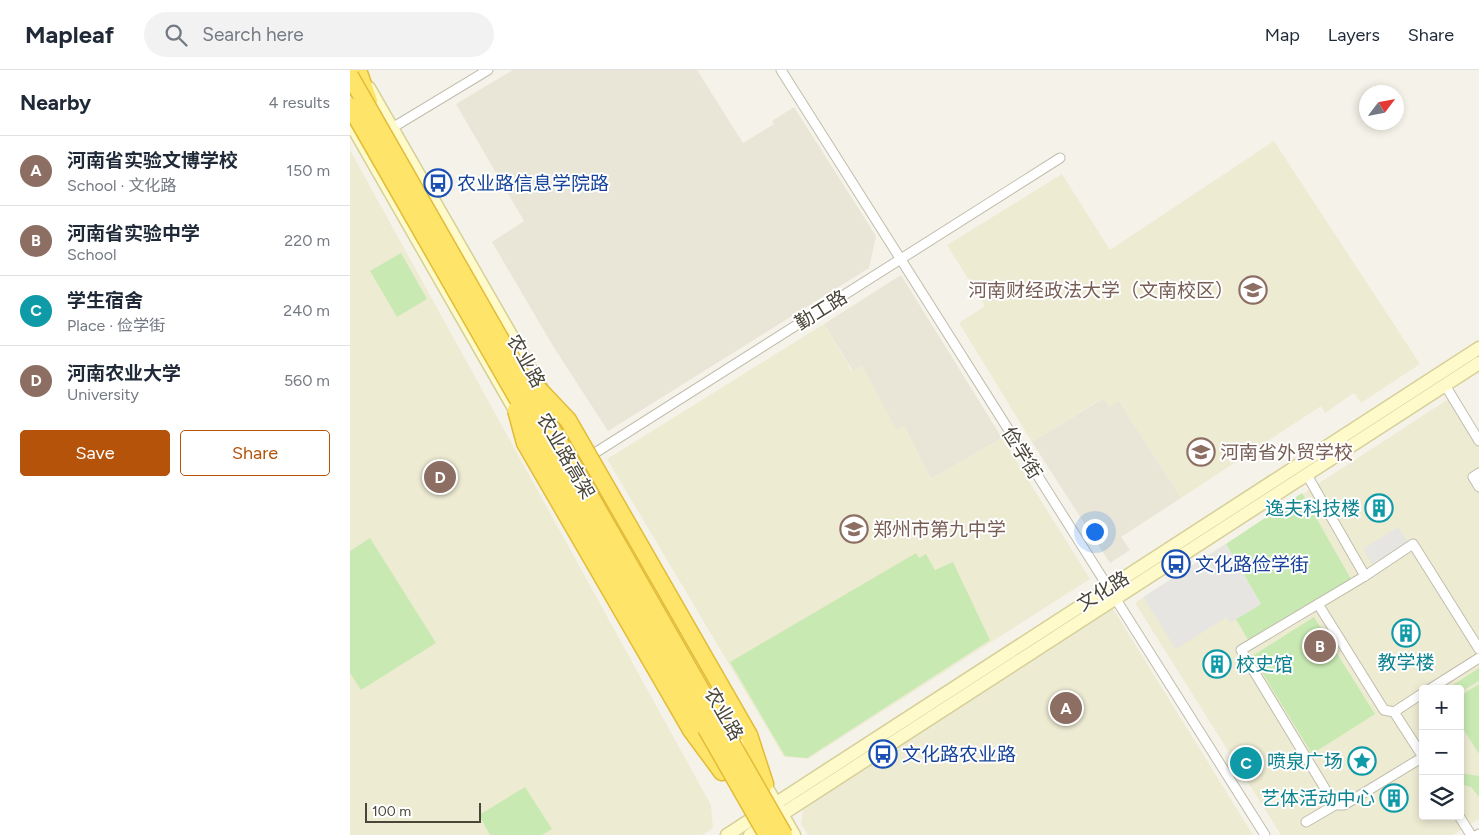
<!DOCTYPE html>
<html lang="en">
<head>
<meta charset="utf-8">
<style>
	body { margin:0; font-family:Figtree,"Noto Sans SC",sans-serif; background:#f2f2f3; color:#1f2937 }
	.controls { position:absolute; right:15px; bottom:15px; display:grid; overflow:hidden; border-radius:5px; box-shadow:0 2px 8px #0003 }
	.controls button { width:45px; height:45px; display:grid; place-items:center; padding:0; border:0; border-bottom:1px solid #e0e1e3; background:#fff; color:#1f2937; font:25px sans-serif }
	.compass { position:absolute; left:1009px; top:15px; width:45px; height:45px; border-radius:50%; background:#fff; box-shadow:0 2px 8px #0003; rotate:58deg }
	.scale { position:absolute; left:15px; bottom:12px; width:116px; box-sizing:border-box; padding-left:5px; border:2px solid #494537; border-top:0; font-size:14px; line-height:18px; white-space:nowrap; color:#494537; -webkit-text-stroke:4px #fff; paint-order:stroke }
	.you { position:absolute; left:744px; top:461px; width:18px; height:18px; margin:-12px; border:4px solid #fff; border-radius:50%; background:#1a73e8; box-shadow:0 0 0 8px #1a73e833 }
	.badge { display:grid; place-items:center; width:32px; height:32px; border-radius:50%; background:#b45309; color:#fff; font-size:16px; font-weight:700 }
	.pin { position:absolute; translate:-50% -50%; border:2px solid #fff; box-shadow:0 1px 5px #0006 }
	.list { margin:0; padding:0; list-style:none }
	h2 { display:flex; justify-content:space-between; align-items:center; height:65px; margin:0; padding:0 20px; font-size:21px }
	h2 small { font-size:16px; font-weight:400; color:#747a83 }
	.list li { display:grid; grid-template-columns:32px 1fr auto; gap:15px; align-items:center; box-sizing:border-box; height:70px; padding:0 20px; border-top:1px solid #e0e1e3 }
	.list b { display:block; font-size:19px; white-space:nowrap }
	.list p { margin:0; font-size:16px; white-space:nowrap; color:#747a83 }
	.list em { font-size:16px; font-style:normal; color:#747a83 }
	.actions { display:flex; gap:10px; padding:15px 20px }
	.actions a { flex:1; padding:11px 0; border:1px solid #b45309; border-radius:5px; text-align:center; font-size:18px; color:#b45309 }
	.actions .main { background:#b45309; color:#fff }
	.icon { flex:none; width:28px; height:28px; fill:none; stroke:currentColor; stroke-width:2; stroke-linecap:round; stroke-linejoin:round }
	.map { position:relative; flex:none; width:1129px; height:765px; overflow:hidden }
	header { display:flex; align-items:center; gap:30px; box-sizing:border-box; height:70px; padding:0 25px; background:#fff; border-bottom:1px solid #e0e1e3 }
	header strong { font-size:24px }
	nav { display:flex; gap:28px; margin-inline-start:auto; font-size:18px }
	.search { width:350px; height:45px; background:#f2f2f3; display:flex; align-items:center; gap:12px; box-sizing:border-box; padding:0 18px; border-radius:28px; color:#747a83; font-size:19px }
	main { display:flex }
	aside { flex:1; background:#fff }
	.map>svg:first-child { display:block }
	.residential { fill:#e9e6d7 }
	.education { fill:#eeebd3; fill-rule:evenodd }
	.green { fill:#c8eab2 }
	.parking { fill:#e6e5e1 }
	.water { fill:#a5c7f3 }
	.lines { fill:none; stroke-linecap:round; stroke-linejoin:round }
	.street-casing { stroke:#c1bdac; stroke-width:11 }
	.secondary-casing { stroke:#d6cf99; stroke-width:15 }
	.highway-casing { stroke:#e2bc37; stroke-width:19 }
	.street { stroke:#fff; stroke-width:9 }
	.secondary { stroke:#fffac9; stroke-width:12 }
	.highway { stroke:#ffe46a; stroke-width:16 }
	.highway-bridge-casing { stroke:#e2bc37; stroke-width:19; stroke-linecap:butt }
	.highway-bridge { stroke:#ffe46a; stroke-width:16 }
	.labels { text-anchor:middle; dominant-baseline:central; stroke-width:4; stroke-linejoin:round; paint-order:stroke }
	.transit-label { font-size:19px; fill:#164399; stroke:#fff; text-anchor:start }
	.education-label { font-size:19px; fill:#785e54; stroke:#fff; text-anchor:start }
	.street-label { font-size:19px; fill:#494537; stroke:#fff }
	.culture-label { font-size:19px; fill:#0d838f; stroke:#fff; text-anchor:end }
</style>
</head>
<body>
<header>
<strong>Mapleaf</strong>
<div class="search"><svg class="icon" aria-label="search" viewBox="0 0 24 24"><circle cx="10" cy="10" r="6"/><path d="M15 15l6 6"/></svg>Search here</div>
<nav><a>Map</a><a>Layers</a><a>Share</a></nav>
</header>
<main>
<aside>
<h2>Nearby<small>4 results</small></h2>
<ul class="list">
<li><span class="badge" style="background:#8d6e63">A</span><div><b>河南省实验文博学校</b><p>School · 文化路</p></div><em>150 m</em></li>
<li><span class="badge" style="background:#8d6e63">B</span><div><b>河南省实验中学</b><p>School</p></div><em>220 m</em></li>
<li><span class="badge" style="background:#0f9aa8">C</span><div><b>学生宿舍</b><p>Place · 俭学街</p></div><em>240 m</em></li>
<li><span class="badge" style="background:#8d6e63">D</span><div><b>河南农业大学</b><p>University</p></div><em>560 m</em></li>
</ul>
<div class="actions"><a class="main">Save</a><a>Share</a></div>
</aside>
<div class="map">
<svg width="1129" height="765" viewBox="0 0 1129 765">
	<rect width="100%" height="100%" fill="#f5f3e9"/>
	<!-- residential -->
	<g class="residential">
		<polygon points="163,0 347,0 393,73 424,54 422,51 444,37 526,166 519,198 258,361 203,276 142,172 174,151 106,34"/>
		<polygon points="551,205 652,368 581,409 554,356 546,360 512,296 503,301 474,254"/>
		<polygon points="754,328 769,331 831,428 771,467 780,480 760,493 682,372"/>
	</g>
	<!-- education -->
	<g class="education">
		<polygon points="924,71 1070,294 1011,333 1004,323 975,343 971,336 831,428 769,331 759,337 753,328 682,372 609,253 635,236 597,175 712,104 760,180"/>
		<polygon points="0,80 361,735 363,758 352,765 0,765"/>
		<polygon points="474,254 502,301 512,296 546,359 554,356 581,409 652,368 740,509 458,689 434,687 257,389"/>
		<path d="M1106,324L1129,361V749L1103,765H931L785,533ZM1073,619H1110V746H1073Z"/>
		<polygon points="762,537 903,765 458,765 451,754 453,738"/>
	</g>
	<!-- green -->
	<g class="green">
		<polygon points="51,183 77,229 47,247 20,201"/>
		<polygon points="952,423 1001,509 898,570 886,549 911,534 876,474"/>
		<polygon points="20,468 86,573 11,620 0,603 0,481"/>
		<polygon points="566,483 569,488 576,484 585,500 603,492 640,570 457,688 435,686 380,592"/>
		<polygon points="964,547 1025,644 962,684 902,586"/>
		<polygon points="1129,598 1129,611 1110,622 1110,619 1097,619"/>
		<polygon points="1129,614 1129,684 1110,654 1110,626"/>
		<polygon points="1110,703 1129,706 1129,727 1121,717 1110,714"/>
		<polygon points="175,717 202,759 192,765 140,765 129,745"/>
	</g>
	<!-- parking -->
	<g class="parking">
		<polygon points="1048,457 1058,472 1022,494 1013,479"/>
		<polygon points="876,474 911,534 880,553 877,547 826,579 793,527"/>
	</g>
	<!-- water -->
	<circle class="water" cx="1015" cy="690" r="11"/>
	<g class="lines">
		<!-- street casing -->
		<g class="street-casing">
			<g id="street">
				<polyline points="431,0 915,765"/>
				<polyline points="42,58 138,0"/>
				<polyline points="1095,315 1129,371"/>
				<polyline points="237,388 710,88"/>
				<polyline points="1129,403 1123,407 1129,417"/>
				<polyline points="957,405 1015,506"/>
				<polyline points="1080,619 1129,588"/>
				<polyline points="1044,642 1073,623"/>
				<polyline points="985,735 891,580 1015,506 1063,474 1129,579"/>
				<polyline points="1109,746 1121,765"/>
				<polyline points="956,752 985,735 994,735 1073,687 1044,642 1034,640 968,534"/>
				<polyline points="1127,765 1129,764"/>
			</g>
		</g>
		<!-- secondary casing -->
		<g class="secondary-casing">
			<g id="secondary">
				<polyline points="19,18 192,319"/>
				<polyline points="1,54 169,347"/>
				<polyline points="202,339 309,531"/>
				<polyline points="353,607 444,765"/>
				<polyline points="377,765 1129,278"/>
				<polyline points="400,765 1129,293"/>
			</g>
		</g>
		<!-- highway casing -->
		<g class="highway-casing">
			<g id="highway">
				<polyline points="8,0 19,31"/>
				<polyline points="341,660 372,702"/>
				<polyline points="399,665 415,714"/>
			</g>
		</g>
		<!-- street -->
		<use href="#street" class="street"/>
		<!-- secondary -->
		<use href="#secondary" class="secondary"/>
		<!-- highway -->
		<use href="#highway" class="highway"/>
		<!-- highway-bridge casing -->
		<g class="highway-bridge-casing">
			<g id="highway-bridge">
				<polyline points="0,6 434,765"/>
				<polyline points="0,36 417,765"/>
				<polyline points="182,312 218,350 399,665"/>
				<polyline points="166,340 175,373 341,660"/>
			</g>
		</g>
		<!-- highway-bridge -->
		<use href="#highway-bridge" class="highway-bridge"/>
	</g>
	<!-- icons -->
	<defs>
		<g id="bus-ring" transform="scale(1.4375)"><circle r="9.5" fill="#fff" stroke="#1a4fb4" stroke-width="1.5"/><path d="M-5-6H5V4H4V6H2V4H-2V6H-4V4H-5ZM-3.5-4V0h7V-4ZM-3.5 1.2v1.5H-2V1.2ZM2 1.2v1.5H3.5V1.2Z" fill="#1a4fb4"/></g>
		<g id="school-ring" transform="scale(1.4375)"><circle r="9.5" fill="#fff" stroke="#8d6e63" stroke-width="1.5"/><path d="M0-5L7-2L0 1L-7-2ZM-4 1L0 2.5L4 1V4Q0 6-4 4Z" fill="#8d6e63"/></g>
		<g id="building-ring" transform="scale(1.4375)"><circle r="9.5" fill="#fff" stroke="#0f9aa8" stroke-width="1.5"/><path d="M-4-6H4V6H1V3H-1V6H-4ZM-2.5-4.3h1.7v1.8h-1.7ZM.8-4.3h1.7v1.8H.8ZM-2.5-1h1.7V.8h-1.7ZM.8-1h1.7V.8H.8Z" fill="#0f9aa8"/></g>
		<g id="sight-ring" transform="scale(1.4375)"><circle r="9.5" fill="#fff" stroke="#0f9aa8" stroke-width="1.5"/><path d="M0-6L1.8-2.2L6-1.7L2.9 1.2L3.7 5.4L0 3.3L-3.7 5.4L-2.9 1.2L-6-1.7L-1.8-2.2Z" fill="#0f9aa8"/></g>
	</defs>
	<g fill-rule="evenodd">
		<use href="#bus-ring" x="88" y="113"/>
		<use href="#school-ring" x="903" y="220"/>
		<use href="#school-ring" x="851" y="382"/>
		<use href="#building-ring" x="1029" y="438"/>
		<use href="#school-ring" x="504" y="459"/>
		<use href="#bus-ring" x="826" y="494"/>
		<use href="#building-ring" x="1056" y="563"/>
		<use href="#building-ring" x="867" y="594"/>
		<use href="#bus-ring" x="533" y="684"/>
		<use href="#sight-ring" x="1012" y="691"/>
		<use href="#building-ring" x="1044" y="728"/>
	</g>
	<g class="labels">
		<!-- transit labels -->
		<g class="transit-label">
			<text x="107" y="113">农业路信息学院路</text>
			<text x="845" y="494">文化路俭学街</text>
			<text x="552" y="684">文化路农业路</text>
		</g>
		<!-- education labels -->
		<g class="education-label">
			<text x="884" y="220" text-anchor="end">河南财经政法大学（文南校区）</text>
			<text x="870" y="382">河南省外贸学校</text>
			<text x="523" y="459">郑州市第九中学</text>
		</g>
		<!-- street labels -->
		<g class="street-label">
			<text transform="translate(471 240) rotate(-32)">勤工路</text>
			<text transform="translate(176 291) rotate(61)">农业路</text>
			<text transform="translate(672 383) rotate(58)">俭学街</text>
			<text transform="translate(216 386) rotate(60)">农业路高架</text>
			<text transform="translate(753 521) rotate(-32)">文化路</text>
			<text transform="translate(374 644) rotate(60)">农业路</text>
		</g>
		<!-- culture labels -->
		<g class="culture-label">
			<text x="1010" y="438">逸夫科技楼</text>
			<text x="1056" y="592" text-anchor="middle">教学楼</text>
			<text x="886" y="594" text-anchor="start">校史馆</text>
			<text x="993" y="691">喷泉广场</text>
			<text x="1025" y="728">艺体活动中心</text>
		</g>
	</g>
</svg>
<div class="controls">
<button>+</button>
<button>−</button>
<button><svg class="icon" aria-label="layers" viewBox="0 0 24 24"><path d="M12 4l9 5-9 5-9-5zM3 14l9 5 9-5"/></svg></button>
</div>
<svg class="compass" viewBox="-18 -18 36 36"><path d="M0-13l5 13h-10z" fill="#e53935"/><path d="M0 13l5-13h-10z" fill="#747a83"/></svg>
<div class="scale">100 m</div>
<div class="you"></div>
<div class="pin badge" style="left:716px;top:638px;background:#8d6e63">A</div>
<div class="pin badge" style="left:970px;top:576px;background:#8d6e63">B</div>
<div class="pin badge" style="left:896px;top:693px;background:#0f9aa8">C</div>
<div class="pin badge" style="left:90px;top:407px;background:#8d6e63">D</div>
</div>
</main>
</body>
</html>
